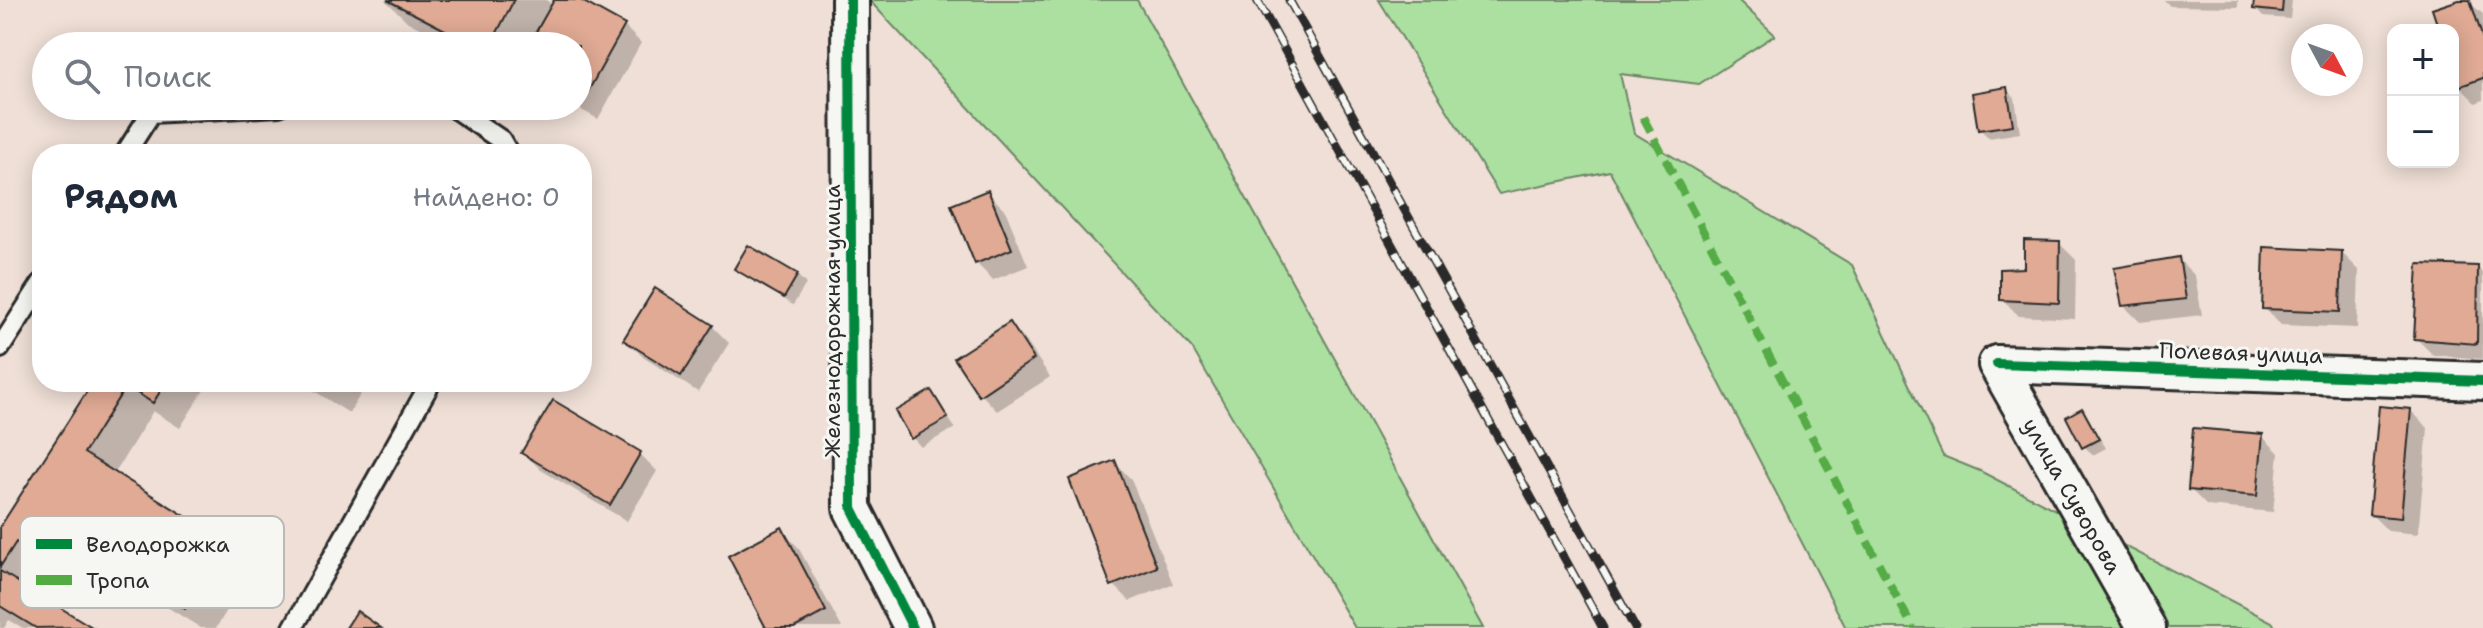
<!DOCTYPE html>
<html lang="ru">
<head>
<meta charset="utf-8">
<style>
	body { margin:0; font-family:"Shantell Sans",sans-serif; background:#f6f6f7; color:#1f2937 }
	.controls { position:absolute; right:24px; top:24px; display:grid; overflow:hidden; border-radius:16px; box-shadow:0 4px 20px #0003 }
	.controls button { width:72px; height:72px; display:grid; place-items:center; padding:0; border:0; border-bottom:2px solid #e0e1e3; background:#fff; color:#1f2937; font:40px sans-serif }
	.compass { position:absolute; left:2291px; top:24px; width:72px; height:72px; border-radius:50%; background:#fff; box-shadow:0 4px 20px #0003; rotate:131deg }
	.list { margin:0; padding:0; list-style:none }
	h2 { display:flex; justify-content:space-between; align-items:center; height:104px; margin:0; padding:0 32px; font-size:34px }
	h2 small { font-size:26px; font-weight:400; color:#747a83 }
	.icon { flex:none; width:44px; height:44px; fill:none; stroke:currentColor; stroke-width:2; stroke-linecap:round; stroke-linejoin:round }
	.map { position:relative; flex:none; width:2483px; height:628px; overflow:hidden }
	.search { position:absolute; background:#fff; box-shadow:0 4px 20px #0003; left:32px; top:32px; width:560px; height:88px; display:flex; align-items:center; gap:20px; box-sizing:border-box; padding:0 28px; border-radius:44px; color:#747a83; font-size:30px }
	.panel { position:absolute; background:#fff; box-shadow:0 4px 20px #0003; left:32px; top:144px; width:560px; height:248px; border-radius:32px }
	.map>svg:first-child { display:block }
	.green { fill:#ace0a1; stroke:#6c8666; stroke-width:2 }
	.shadow { fill:#0003 }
	.building { fill:#e0aa94; stroke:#2b2b2b; stroke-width:2 }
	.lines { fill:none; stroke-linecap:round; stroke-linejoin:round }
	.lane-casing { stroke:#2b2b2b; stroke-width:24 }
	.street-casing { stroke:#2b2b2b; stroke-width:42 }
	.lane { stroke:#f6f6f2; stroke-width:18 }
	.street { stroke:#f6f6f2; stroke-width:36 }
	.rail-casing { stroke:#2b2b2b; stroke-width:9 }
	.rail { stroke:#f6f6f2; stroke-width:6; stroke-dasharray:18; stroke-linecap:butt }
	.quiet { stroke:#54ab44; stroke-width:8; stroke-dasharray:16 8; stroke-linecap:butt }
	.cycleway-casing { stroke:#f6f6f2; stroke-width:15 }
	.cycleway { stroke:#00873e; stroke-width:10 }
	.labels { text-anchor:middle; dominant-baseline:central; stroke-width:6; stroke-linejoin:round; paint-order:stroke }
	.street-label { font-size:22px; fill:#2b2b2b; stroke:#f6f6f2 }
	.key { fill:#f6f6f2; stroke:#b9b9b6; stroke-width:2 }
	.key-label { font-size:22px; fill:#2b2b2b }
</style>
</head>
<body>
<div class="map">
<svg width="2483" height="628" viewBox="0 0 2483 628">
	<rect width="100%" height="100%" fill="#efdfd6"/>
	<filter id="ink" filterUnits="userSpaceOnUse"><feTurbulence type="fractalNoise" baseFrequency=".0125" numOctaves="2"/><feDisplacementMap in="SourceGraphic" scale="16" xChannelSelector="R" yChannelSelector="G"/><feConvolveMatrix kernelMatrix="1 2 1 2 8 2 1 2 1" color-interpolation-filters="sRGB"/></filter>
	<g filter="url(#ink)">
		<!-- green -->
		<g class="green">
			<polygon points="869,0 1137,0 1483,628 1355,628 1192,348"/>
			<polygon points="1379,0 1738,0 1775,35 1699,84 1620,74 1634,133 1852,265 1943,456 1980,471 2272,622 2276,628 1846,628 1610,171 1499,194"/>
		</g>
		<!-- shadow -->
		<g class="shadow">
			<polygon points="385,0 547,0 553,6 556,0 576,0 624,26 641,43 598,119 574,106 578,106 578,46 454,46 408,22"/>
			<polygon points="2164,0 2238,0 2238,7 2170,6"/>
			<polygon points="2256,0 2292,0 2290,19 2263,17 2255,8"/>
			<polygon points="2466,0 2483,14 2483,100 2476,103 2459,86 2453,66 2453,30 2441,30"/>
			<polygon points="2006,89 2015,98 2020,133 1989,138 1980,129"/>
			<polygon points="988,193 1005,210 1028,266 993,280 976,263"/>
			<polygon points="2059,243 2076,260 2075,319 2019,316 2002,299 2026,270"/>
			<polygon points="2342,253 2359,270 2357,328 2281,325 2264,308"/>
			<polygon points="2178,259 2195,276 2202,315 2140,322 2123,305"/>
			<polygon points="2478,268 2483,273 2483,359 2433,355 2416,338"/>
			<polygon points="737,269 797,275 806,284 793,305"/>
			<polygon points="1010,324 1026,341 1050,377 997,411 981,394"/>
			<polygon points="712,326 729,343 698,392 643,357 626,340"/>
			<polygon points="95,382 209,382 180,428 153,411 114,474 225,543 252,570 216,628 201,628 78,552 61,578 43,567 28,591 89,628 23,628 9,620 4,628 0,628 0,529"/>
			<polygon points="300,382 368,382 349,413"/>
			<polygon points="931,392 955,428 921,447 913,438"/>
			<polygon points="553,403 640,454 657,471 627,521 541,470 524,453"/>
			<polygon points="2082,410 2106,448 2093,455 2084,446"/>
			<polygon points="2411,411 2428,428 2418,534 2388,531 2371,514"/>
			<polygon points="2262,436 2279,453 2273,512 2207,506 2190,489"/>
			<polygon points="1114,462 1131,479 1173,584 1130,601 1113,584"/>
			<polygon points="781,530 798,547 842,628 768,628"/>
		</g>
		<!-- building -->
		<g class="building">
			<polygon points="387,0 514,0 490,46 476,46"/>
			<polygon points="554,0 580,0 625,25 581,104 578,46 528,46"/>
			<polygon points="2254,0 2283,0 2282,12 2253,9"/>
			<polygon points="2459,0 2470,0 2483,39 2483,78 2458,87 2453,73 2453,30 2439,30 2432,9"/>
			<polygon points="2007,87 2013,125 1978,130 1972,93"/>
			<polygon points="988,190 1012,249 975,264 951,205"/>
			<polygon points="2024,240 2060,241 2059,303 2000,300 2000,269 2024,268"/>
			<polygon points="748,245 798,274 784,298 734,269"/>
			<polygon points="2264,247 2342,251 2340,312 2262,309"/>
			<polygon points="2179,257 2186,299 2122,306 2114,268"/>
			<polygon points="2418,264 2478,266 2477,344 2414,339"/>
			<polygon points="655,288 713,325 681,376 623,340"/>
			<polygon points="1010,322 1034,359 979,396 954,358"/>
			<polygon points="93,382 166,382 153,403 126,386 84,453 227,542 185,609 51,526 34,553 16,542 0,567 0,527"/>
			<polygon points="931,390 948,418 911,439 895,411"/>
			<polygon points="553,400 641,452 610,505 521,453"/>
			<polygon points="2379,406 2411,409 2401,518 2369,515"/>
			<polygon points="2082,408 2099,439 2082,448 2066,417"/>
			<polygon points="2193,428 2263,434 2257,496 2188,490"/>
			<polygon points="1115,460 1157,567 1111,586 1069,479"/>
			<polygon points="782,527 826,611 794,628 766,628 728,556"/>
			<polygon points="0,571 92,627 36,628 0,606"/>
			<polygon points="357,611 381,628 346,628"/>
		</g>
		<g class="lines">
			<!-- lane casing -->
			<g class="lane-casing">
				<g id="lane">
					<polyline points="451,106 501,140 509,154"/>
					<polyline points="125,154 151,113 279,106"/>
					<polyline points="0,348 42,283"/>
					<polyline points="293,628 431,382"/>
				</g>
			</g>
			<!-- street casing -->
			<g class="street-casing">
				<g id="street">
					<polyline points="850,0 852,508 913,628"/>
					<polyline points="1997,364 2483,381"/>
					<polyline points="1997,364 2147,628"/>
				</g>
			</g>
			<!-- lane -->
			<use href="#lane" class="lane"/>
			<!-- street -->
			<use href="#street" class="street"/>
			<!-- rail casing -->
			<g class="rail-casing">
				<g id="rail">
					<polyline points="1257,0 1603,628"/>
					<polyline points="1289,0 1635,628"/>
				</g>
			</g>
			<!-- rail -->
			<use href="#rail" class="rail"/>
			<!-- quiet -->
			<polyline class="quiet" points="1643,117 1913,628"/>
			<!-- cycleway casing -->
			<g class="cycleway-casing">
				<g id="cycleway">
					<polyline points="850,0 852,508 913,628"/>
					<polyline points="1997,364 2483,381"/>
				</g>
			</g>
			<!-- cycleway -->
			<use href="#cycleway" class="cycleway"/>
		</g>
	</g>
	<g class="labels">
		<!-- street labels -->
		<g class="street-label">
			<text transform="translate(832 321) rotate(-90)">Железнодорожная улица</text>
			<text transform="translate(2241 353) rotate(2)">Полевая улица</text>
			<text transform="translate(2072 496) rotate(60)">улица Суворова</text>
		</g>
	</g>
	<!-- legend -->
	<rect x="20" y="516" width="264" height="92" rx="12" class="key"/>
	<rect x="36" y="539" width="36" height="10" fill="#00873e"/>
	<rect x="36" y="575" width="36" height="10" fill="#54ab44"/>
	<g class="key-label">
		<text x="86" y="552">Велодорожка</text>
		<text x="86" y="588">Тропа</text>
	</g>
</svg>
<div class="controls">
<button>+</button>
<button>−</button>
</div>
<svg class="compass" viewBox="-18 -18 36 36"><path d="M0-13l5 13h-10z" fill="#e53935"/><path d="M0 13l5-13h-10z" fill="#747a83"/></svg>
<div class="search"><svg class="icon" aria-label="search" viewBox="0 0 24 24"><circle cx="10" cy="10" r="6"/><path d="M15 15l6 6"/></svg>Поиск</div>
<section class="panel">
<h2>Рядом<small>Найдено: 0</small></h2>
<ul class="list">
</ul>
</section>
</div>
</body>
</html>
